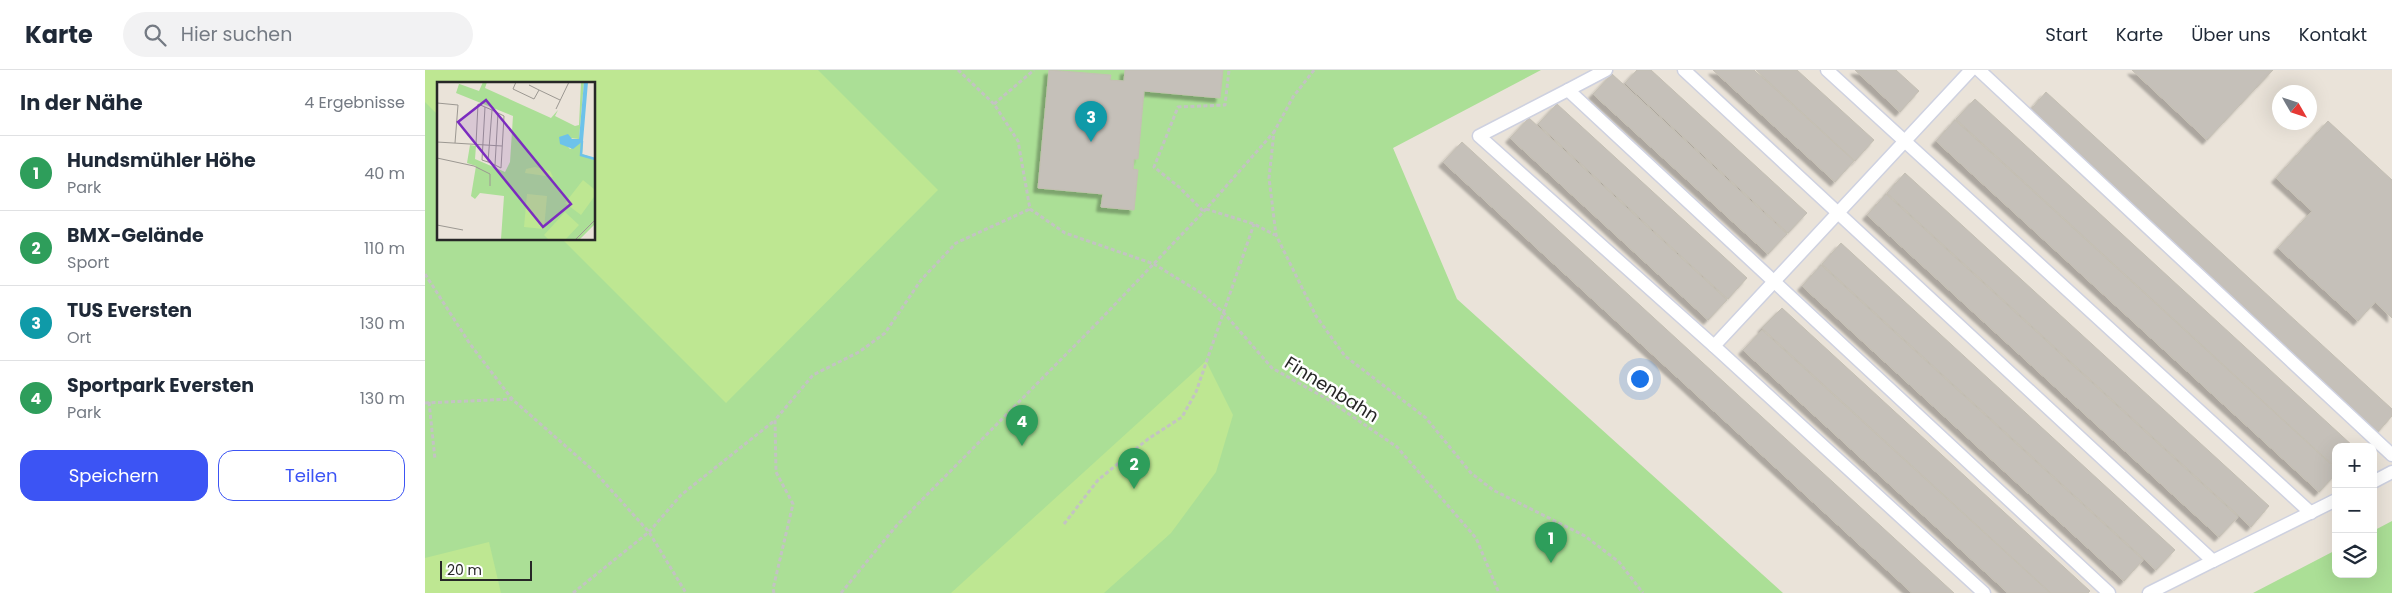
<!DOCTYPE html>
<html lang="de">
<head>
<meta charset="utf-8">
<style>
	body { margin:0; font-family:Poppins,sans-serif; background:#f2f2f3; color:#1f2937 }
	.controls { position:absolute; right:15px; bottom:15px; display:grid; overflow:hidden; border-radius:10px; box-shadow:0 5px 20px #0002 }
	.controls button { width:45px; height:45px; display:grid; place-items:center; padding:0; border:0; border-bottom:1px solid #e0e1e3; background:#fff; color:#1f2937; font:25px sans-serif }
	.compass { position:absolute; left:1847px; top:15px; width:45px; height:45px; border-radius:50%; background:#fff; box-shadow:0 5px 20px #0002; rotate:129deg }
	.scale { position:absolute; left:15px; bottom:12px; width:92px; box-sizing:border-box; padding-left:5px; border:2px solid #272727; border-top:0; font-size:14px; line-height:18px; white-space:nowrap; color:#272727; -webkit-text-stroke:4px #fff; paint-order:stroke }
	.you { position:absolute; left:1214px; top:308px; width:18px; height:18px; margin:-12px; border:4px solid #fff; border-radius:50%; background:#1a73e8; box-shadow:0 0 0 8px #1a73e833 }
	.badge { display:grid; place-items:center; width:32px; height:32px; border-radius:50%; background:#3c54f4; color:#fff; font-size:16px; font-weight:700 }
	.pin { position:absolute; translate:-50% -41px; filter:drop-shadow(0 1px 2px #0008) }
	.pin::after { content:''; position:absolute; top:26px; width:18px; height:15px; background:inherit; clip-path:polygon(0 0,100% 0,50% 100%) }
	.list { margin:0; padding:0; list-style:none }
	h2 { display:flex; justify-content:space-between; align-items:center; height:65px; margin:0; padding:0 20px; font-size:21px }
	h2 small { font-size:16px; font-weight:400; color:#747a83 }
	.list li { display:grid; grid-template-columns:32px 1fr auto; gap:15px; align-items:center; box-sizing:border-box; height:75px; padding:0 20px; border-top:1px solid #e0e1e3 }
	.list b { display:block; font-size:19px; white-space:nowrap }
	.list p { margin:0; font-size:16px; white-space:nowrap; color:#747a83 }
	.list em { font-size:16px; font-style:normal; color:#747a83 }
	.actions { display:flex; gap:10px; padding:15px 20px }
	.actions a { flex:1; padding:11px 0; border:1px solid #3c54f4; border-radius:15px; text-align:center; font-size:18px; color:#3c54f4 }
	.actions .main { background:#3c54f4; color:#fff }
	.icon { flex:none; width:28px; height:28px; fill:none; stroke:currentColor; stroke-width:2; stroke-linecap:round; stroke-linejoin:round }
	.map { position:relative; flex:none; width:1967px; height:523px; overflow:hidden }
	header { display:flex; align-items:center; gap:30px; box-sizing:border-box; height:70px; padding:0 25px; background:#fff; border-bottom:1px solid #e0e1e3 }
	header strong { font-size:24px }
	nav { display:flex; gap:28px; margin-inline-start:auto; font-size:18px }
	.search { width:350px; height:45px; background:#f2f2f3; display:flex; align-items:center; gap:12px; box-sizing:border-box; padding:0 18px; border-radius:28px; color:#747a83; font-size:19px }
	main { display:flex }
	aside { flex:1; background:#fff }
	.map>svg:first-child { display:block }
	.green { fill:#abdf96; fill-rule:evenodd }
	.pitch { fill:#bee792 }
	.building { fill:#c5c0b9; stroke:#c4bfb3; filter:url(#shadow) }
	.lines { fill:none; stroke-linecap:round; stroke-linejoin:round }
	.service-casing { stroke:#ced1e0; stroke-width:15 }
	.path { stroke:#c3c3c3; stroke-width:3; stroke-dasharray:4 2.5; stroke-linecap:butt }
	.service { stroke:#fff; stroke-width:12 }
	.labels { text-anchor:middle; dominant-baseline:central; stroke-width:5; stroke-linejoin:round; paint-order:stroke }
	.street-label { font-size:18px; fill:#272727; stroke:#fff }
	.inset-river { fill:none; stroke:#6dc2ea; stroke-width:2.5 }
	.inset-road { fill:none; stroke:#9c9892; stroke-width:1 }
	.view { fill:#7b2cbf; fill-opacity:0.15; stroke:#7b2cbf; stroke-width:2.5 }
	.inset-edge { fill:none; stroke:#272727; stroke-width:2.5 }
</style>
</head>
<body>
<header>
<strong>Karte</strong>
<div class="search"><svg class="icon" aria-label="search" viewBox="0 0 24 24"><circle cx="10" cy="10" r="6"/><path d="M15 15l6 6"/></svg>Hier suchen</div>
<nav><a>Start</a><a>Karte</a><a>Über uns</a><a>Kontakt</a></nav>
</header>
<main>
<aside>
<h2>In der Nähe<small>4 Ergebnisse</small></h2>
<ul class="list">
<li><span class="badge" style="background:#2e9e5b">1</span><div><b>Hundsmühler Höhe</b><p>Park</p></div><em>40 m</em></li>
<li><span class="badge" style="background:#2e9e5b">2</span><div><b>BMX-Gelände</b><p>Sport</p></div><em>110 m</em></li>
<li><span class="badge" style="background:#0f9aa8">3</span><div><b>TUS Eversten</b><p>Ort</p></div><em>130 m</em></li>
<li><span class="badge" style="background:#2e9e5b">4</span><div><b>Sportpark Eversten</b><p>Park</p></div><em>130 m</em></li>
</ul>
<div class="actions"><a class="main">Speichern</a><a>Teilen</a></div>
</aside>
<div class="map">
<svg width="1967" height="523" viewBox="0 0 1967 523">
	<defs>
		<filter id="shadow"><feDropShadow dx="-4.5" dy="4.5" stdDeviation="1" flood-color="#0004"/></filter>
	</defs>
	<rect width="100%" height="100%" fill="#eae3d9"/>
	<!-- green -->
	<g class="green">
		<path d="M0,0H1116L968,78L1032,229L1358,523H0ZM14,14H169V169H14Z"/>
		<polygon points="1967,451 1967,523 1828,523 1911,480 1911,504 1948,504 1948,461"/>
	</g>
	<!-- pitch -->
	<g class="pitch">
		<polygon points="0,0 393,0 513,120 301,333 137,169 169,169 169,14 14,14 14,46 0,32"/>
		<polygon points="781,291 808,345 791,402 746,463 679,523 526,523"/>
		<polygon points="64,472 76,523 0,523 0,488"/>
	</g>
	<!-- building -->
	<g class="building">
		<polygon points="624,0 686,5 685,10 699,11 700,0 798,0 795,28 719,21 713,89 709,89 708,99 713,100 709,140 676,137 678,124 613,118"/>
		<polygon points="1212,0 1226,0 1382,143 1363,163 1200,13"/>
		<polygon points="1288,0 1329,0 1429,91 1410,112"/>
		<polygon points="1331,0 1372,0 1449,70 1430,91"/>
		<polygon points="1430,0 1471,0 1494,21 1475,42"/>
		<polygon points="1707,0 1848,0 1782,70"/>
		<polygon points="1187,4 1362,164 1343,184 1168,24"/>
		<polygon points="1621,22 1967,339 1967,346 1952,363 1603,43"/>
		<polygon points="1550,29 1929,377 1911,377 1911,398 1531,49"/>
		<polygon points="1132,34 1322,208 1303,229 1113,54"/>
		<polygon points="1104,48 1302,230 1283,250 1085,68"/>
		<polygon points="1530,50 1911,399 1911,404 1894,422 1511,71"/>
		<polygon points="1903,51 1967,110 1967,248 1950,232 1933,251 1853,178 1887,141 1851,108"/>
		<polygon points="1037,72 1529,523 1487,523 1240,296 1018,92"/>
		<polygon points="1480,103 1844,436 1826,457 1462,123"/>
		<polygon points="1461,124 1813,447 1794,467 1442,145"/>
		<polygon points="1416,173 1750,480 1731,500 1397,194"/>
		<polygon points="1396,195 1718,490 1699,511 1377,216"/>
		<polygon points="1357,238 1665,521 1663,523 1626,523 1337,258"/>
		<polygon points="1337,260 1625,523 1583,523 1318,280"/>
	</g>
	<g class="lines">
		<!-- service casing -->
		<g class="service-casing">
			<g id="service">
				<polyline points="1259,0 1788,491 1911,430"/>
				<polyline points="1402,0 1886,443"/>
				<polyline points="1554,0 1967,385"/>
				<polyline points="1143,20 1181,0"/>
				<polyline points="1289,276 1546,0"/>
				<polyline points="1948,412 1967,402"/>
				<polyline points="1559,523 1289,276 1054,66 1143,20 1684,523"/>
				<polyline points="1724,523 1788,491"/>
			</g>
		</g>
		<!-- path -->
		<g class="path">
			<polyline points="533,0 569,34 593,71 605,139 640,163 729,194 776,223 798,242 847,298 902,329 972,377 1051,468 1074,523"/>
			<polyline points="889,0 868,27 849,62 844,108 851,165 891,246 920,286 1001,348 1046,403 1068,420 1160,466 1194,492 1218,523"/>
			<polyline points="569,34 609,0"/>
			<polyline points="781,139 829,154 850,165"/>
			<polyline points="778,141 754,117 729,97 753,37 800,35 804,0"/>
			<polyline points="0,204 45,274 87,329 169,401 224,462 261,523"/>
			<polyline points="4,332 10,389"/>
			<polyline points="0,333 87,329"/>
			<polyline points="639,454 673,410 723,369 757,347 771,322 829,154"/>
			<polyline points="148,523 224,462 256,425 349,351"/>
			<polyline points="349,523 348,519 368,434 351,402 350,350 388,305 434,282 460,263 496,210 531,173 605,139"/>
			<polyline points="416,523 472,455 677,248 781,139 849,62"/>
		</g>
		<!-- service -->
		<use href="#service" class="service"/>
	</g>
	<g class="labels">
		<!-- street labels -->
		<g class="street-label">
			<text transform="translate(907 319) rotate(32)">Finnenbahn</text>
		</g>
	</g>
	<!-- overview -->
	<g transform="translate(12 12)">
		<rect width="158" height="158" fill="#eae3d9"/>
		<path d="M17,0L42,9L46,0H50L48,6L114,36L121,28L118,34L138,44L142,43L144,0H147L142,57L122,55L133,67L146,59L145,72L157,76V143L143,157H64L67,114L43,111L38,117L34,114L39,84L30,81L33,63L39,64L38,77L68,90L73,80L76,34L19,11L22,2Z" fill="#abdf96"/>
		<path d="M98,85L113,89L116,95L88,91L89,87ZM146,98L157,107V115L144,133L128,121ZM90,112L110,114L107,147L87,145ZM128,130L142,143L129,157H111L107,153Z" fill="#bee792"/>
		<path d="M147,0H151L146,59L136,67L123,62L122,55L131,52L135,57H142Z" fill="#6dc2ea"/>
		<path class="inset-river" d="M145,59L144,73L158,77"/>
		<path class="inset-road" d="M79,0L76,7L97,17L102,8L92,3M102,8L123,18M0,21L21,23L18,61M48,25L45,78L51,80M119,27L132,0M55,28L67,34L64,86L58,83L61,31M0,60L65,64M39,62L41,22L55,28L51,80L58,83M0,76L37,84L53,92V104M0,143L26,148M139,157L158,138"/>
		<path class="view" d="M49,18L134,122L106,145L21,40Z"/>
		<rect width="158" height="158" class="inset-edge"/>
	</g>
</svg>
<div class="controls">
<button>+</button>
<button>−</button>
<button><svg class="icon" aria-label="layers" viewBox="0 0 24 24"><path d="M12 4l9 5-9 5-9-5zM3 14l9 5 9-5"/></svg></button>
</div>
<svg class="compass" viewBox="-18 -18 36 36"><path d="M0-13l5 13h-10z" fill="#e53935"/><path d="M0 13l5-13h-10z" fill="#747a83"/></svg>
<div class="scale">20 m</div>
<div class="you"></div>
<div class="pin badge" style="left:1126px;top:493px;background:#2e9e5b">1</div>
<div class="pin badge" style="left:709px;top:419px;background:#2e9e5b">2</div>
<div class="pin badge" style="left:666px;top:72px;background:#0f9aa8">3</div>
<div class="pin badge" style="left:597px;top:376px;background:#2e9e5b">4</div>
</div>
</main>
</body>
</html>
